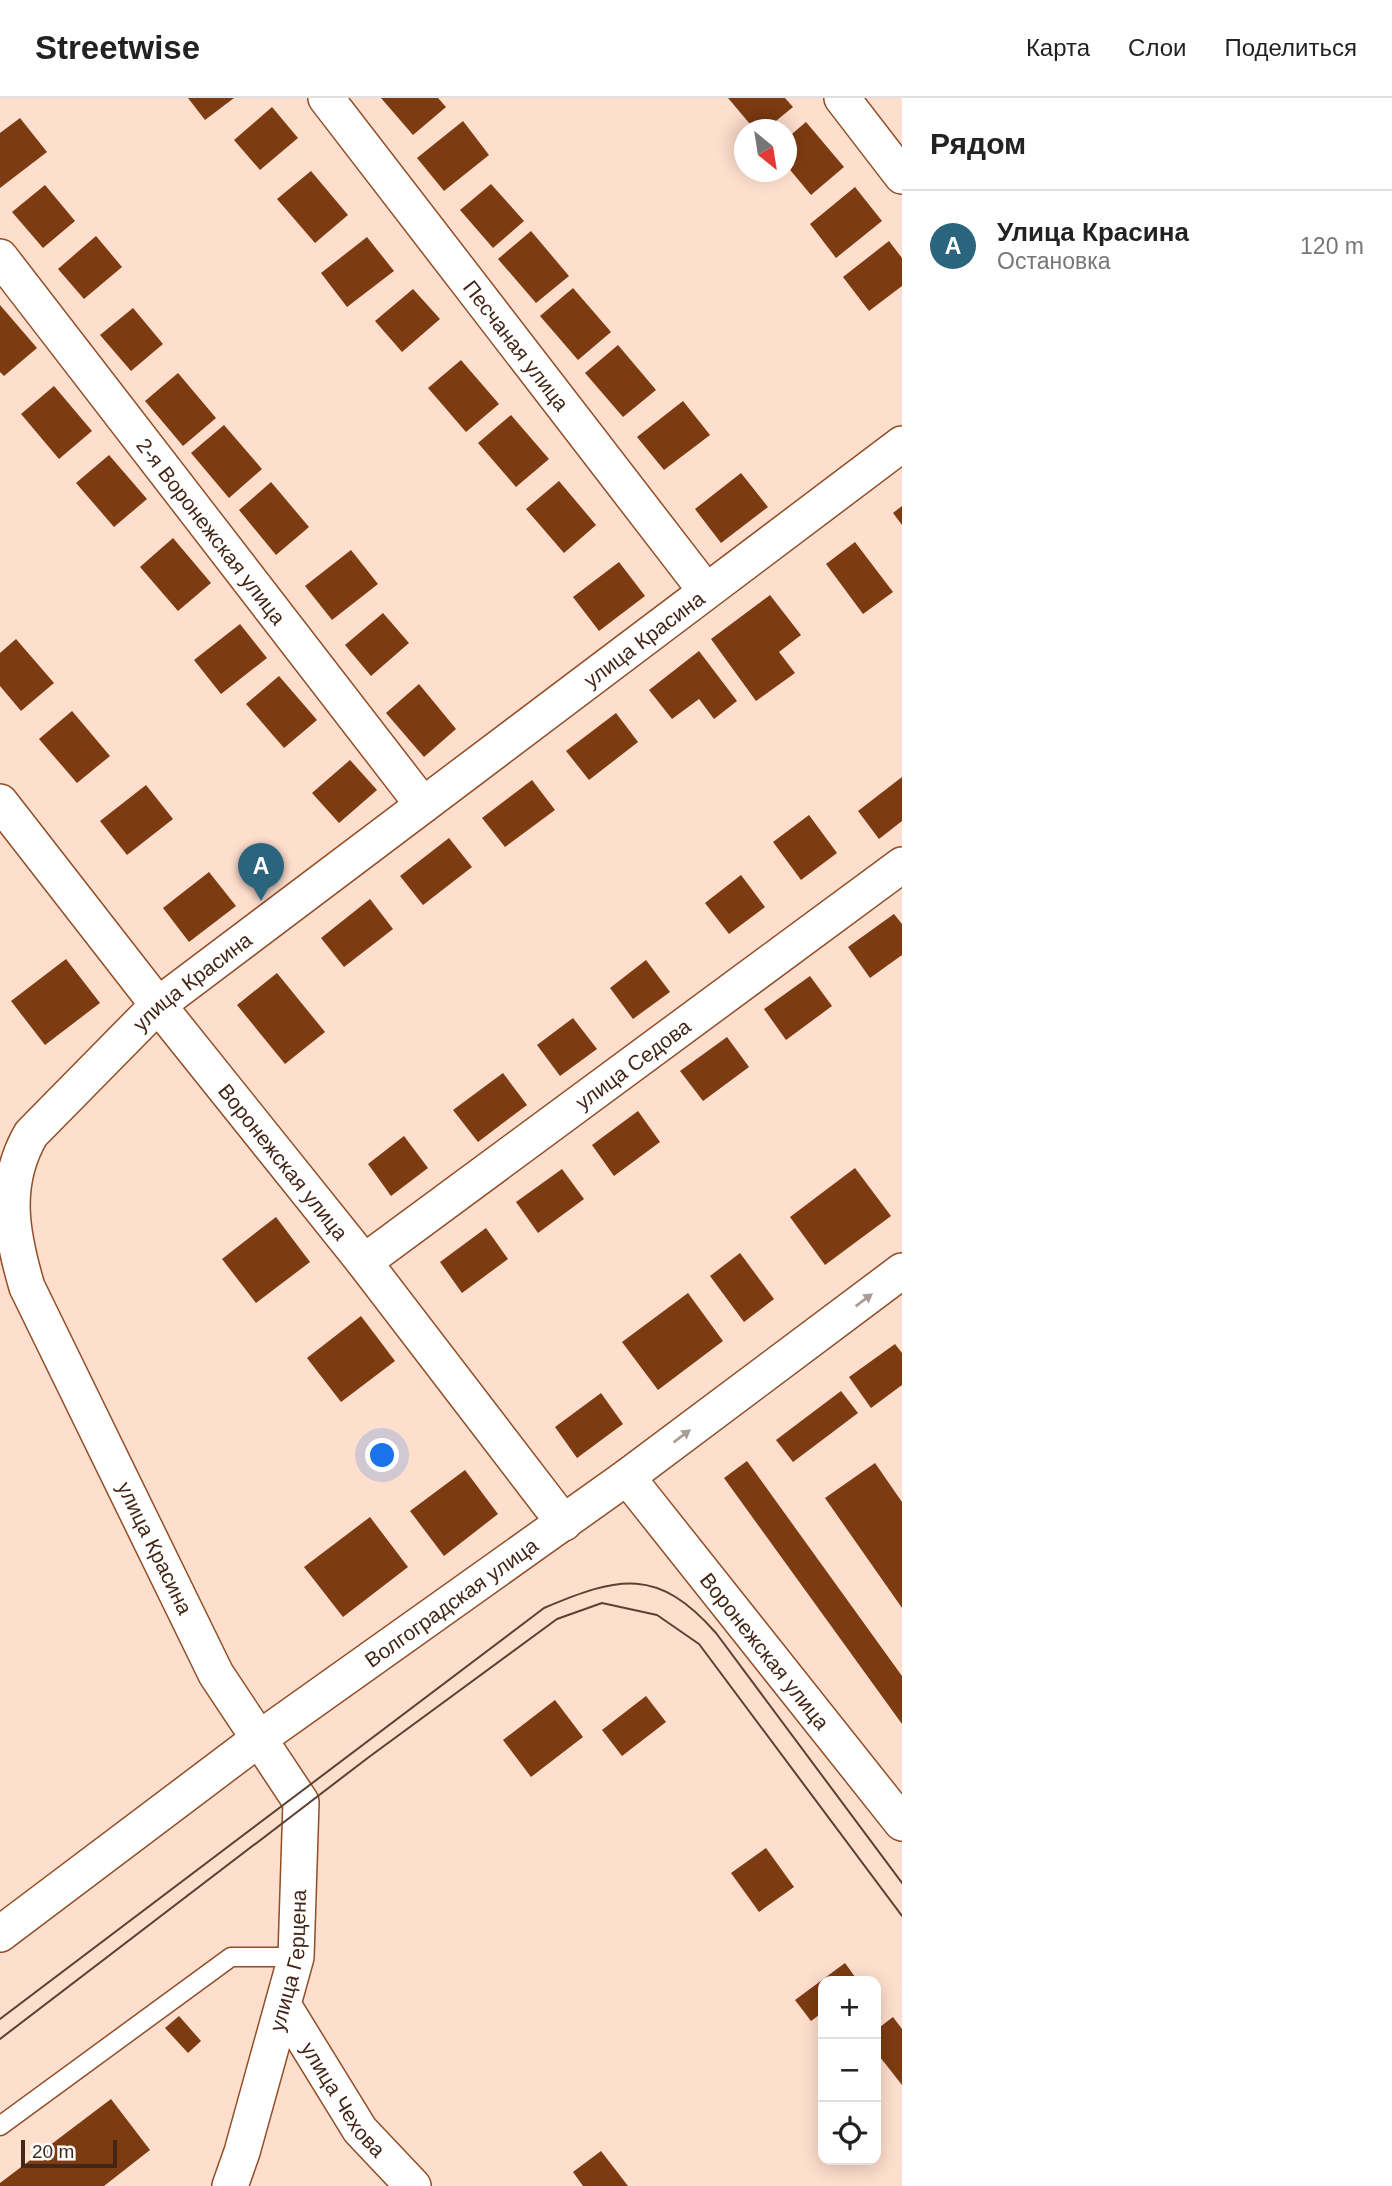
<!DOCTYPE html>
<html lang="ru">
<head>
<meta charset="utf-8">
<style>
	body { margin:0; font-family:Arial,sans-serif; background:#f2f2f2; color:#222 }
	.controls { position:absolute; right:21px; bottom:21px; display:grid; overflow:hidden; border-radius:14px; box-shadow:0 4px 18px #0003 }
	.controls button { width:63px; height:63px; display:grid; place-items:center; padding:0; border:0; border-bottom:2px solid #e0e0e0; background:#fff; color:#222; font:35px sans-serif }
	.compass { position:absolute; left:734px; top:21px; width:63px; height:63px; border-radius:50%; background:#fff; box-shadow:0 4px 18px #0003; rotate:150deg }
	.scale { position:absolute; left:21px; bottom:18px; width:96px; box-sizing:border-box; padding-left:7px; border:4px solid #442616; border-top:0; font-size:19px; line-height:24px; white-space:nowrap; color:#442616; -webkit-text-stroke:5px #fff; paint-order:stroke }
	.you { position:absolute; left:383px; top:1358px; width:24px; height:24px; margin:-18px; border:5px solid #fff; border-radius:50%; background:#1a73e8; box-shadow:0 0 0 10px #1a73e833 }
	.badge { display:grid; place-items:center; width:46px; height:46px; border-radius:50%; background:#2a647d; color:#fff; font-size:23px; font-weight:700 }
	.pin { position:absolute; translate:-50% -58px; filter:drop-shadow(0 2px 4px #0008) }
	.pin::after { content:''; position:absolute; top:37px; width:24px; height:21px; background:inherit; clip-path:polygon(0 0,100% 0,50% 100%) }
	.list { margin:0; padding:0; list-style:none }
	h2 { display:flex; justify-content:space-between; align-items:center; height:91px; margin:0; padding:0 28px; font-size:30px }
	h2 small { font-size:23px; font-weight:400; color:#767676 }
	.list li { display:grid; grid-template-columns:46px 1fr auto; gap:21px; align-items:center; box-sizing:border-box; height:112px; padding:0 28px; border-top:2px solid #e0e0e0 }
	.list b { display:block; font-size:26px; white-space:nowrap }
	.list p { margin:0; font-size:23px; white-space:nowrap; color:#767676 }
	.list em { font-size:23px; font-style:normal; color:#767676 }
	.icon { flex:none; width:38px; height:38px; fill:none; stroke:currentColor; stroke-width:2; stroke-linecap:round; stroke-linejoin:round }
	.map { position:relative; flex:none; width:902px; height:2088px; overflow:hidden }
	header { display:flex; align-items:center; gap:42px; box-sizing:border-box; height:98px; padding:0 35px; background:#fff; border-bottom:2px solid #e0e0e0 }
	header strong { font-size:33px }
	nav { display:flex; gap:38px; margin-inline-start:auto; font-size:24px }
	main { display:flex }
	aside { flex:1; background:#fff }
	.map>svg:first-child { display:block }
	.building { fill:#7d3b11 }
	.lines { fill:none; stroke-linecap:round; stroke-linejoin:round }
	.lane-casing { stroke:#914d25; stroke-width:21 }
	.street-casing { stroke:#914d25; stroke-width:38 }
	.lane { stroke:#fff; stroke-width:18 }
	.street { stroke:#fff; stroke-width:35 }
	.tram { stroke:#5e4030; stroke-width:2 }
	.oneway { fill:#ab9d96 }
	.labels { text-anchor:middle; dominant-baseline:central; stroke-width:7; stroke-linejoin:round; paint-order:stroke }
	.street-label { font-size:21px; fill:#442616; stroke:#fff }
</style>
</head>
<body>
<header>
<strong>Streetwise</strong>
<nav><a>Карта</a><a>Слои</a><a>Поделиться</a></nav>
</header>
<main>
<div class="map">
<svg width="902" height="2088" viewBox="0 0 902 2088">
	<rect width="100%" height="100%" fill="#fedecd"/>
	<!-- building -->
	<g class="building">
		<polygon points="188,0 234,0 205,22"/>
		<polygon points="381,0 438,0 446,9 413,37"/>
		<polygon points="728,0 785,0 793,9 765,32 755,32"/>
		<polygon points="272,9 298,40 260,72 234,42"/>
		<polygon points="20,20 47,54 0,90 0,35"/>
		<polygon points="463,23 489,57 444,93 417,60"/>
		<polygon points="806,24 844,69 811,97 786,67 786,41"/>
		<polygon points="311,73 348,117 315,145 277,101"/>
		<polygon points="491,86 524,123 493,150 460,112"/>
		<polygon points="45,87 75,123 43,150 12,114"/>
		<polygon points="855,89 882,123 836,160 810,126"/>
		<polygon points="531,133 569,178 536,205 498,161"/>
		<polygon points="96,138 122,169 84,201 58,171"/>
		<polygon points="367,139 394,173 347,209 321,175"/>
		<polygon points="889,143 902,160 902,188 869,213 843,179"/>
		<polygon points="573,190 611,234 578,262 540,218"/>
		<polygon points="413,191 440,221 402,254 375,223"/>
		<polygon points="0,207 37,250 4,278 0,274"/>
		<polygon points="133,210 163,246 131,273 100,237"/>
		<polygon points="618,247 656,292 623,319 585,275"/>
		<polygon points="461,262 499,306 466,334 428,290"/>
		<polygon points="178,275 216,320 183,348 145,303"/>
		<polygon points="54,288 92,333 59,361 21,316"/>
		<polygon points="683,303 710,337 664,372 637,339"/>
		<polygon points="511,317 549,361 516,389 478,345"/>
		<polygon points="224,327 262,371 229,400 191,355"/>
		<polygon points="109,357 147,401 114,429 76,385"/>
		<polygon points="741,375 768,409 721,445 695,411"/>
		<polygon points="559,383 596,427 564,455 526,411"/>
		<polygon points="271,384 309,429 276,457 239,412"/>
		<polygon points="902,408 902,427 893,415"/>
		<polygon points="173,440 211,485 178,513 140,469"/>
		<polygon points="855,444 893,494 863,516 826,466"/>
		<polygon points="351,452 378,486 332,522 305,488"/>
		<polygon points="619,464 645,498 599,533 573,499"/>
		<polygon points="770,497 801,537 779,554 795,575 756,603 711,541"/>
		<polygon points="383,515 409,545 371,578 345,547"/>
		<polygon points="240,526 267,560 221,596 194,562"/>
		<polygon points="16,541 54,585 21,613 0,588 0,555"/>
		<polygon points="699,553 737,603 714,621 699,601 672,621 649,592"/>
		<polygon points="279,578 317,622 284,650 246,606"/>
		<polygon points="419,586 456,631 424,659 386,615"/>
		<polygon points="72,613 110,658 77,685 39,641"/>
		<polygon points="616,615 638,644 589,682 566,653"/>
		<polygon points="350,662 377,692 339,725 312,695"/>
		<polygon points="902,679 902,723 879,741 858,713"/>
		<polygon points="532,682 555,712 505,749 482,720"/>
		<polygon points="146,687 173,721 127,757 100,723"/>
		<polygon points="809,717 837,755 801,782 773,744"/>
		<polygon points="449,740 472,769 423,807 400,778"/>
		<polygon points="209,774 236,808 189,844 163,810"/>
		<polygon points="741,777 765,809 729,836 705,805"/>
		<polygon points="370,801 393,831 344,869 321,840"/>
		<polygon points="894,816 902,826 902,857 870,880 848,849"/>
		<polygon points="66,861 100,905 45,947 11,903"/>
		<polygon points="646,862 670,894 633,921 610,890"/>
		<polygon points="277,875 325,934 285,966 237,907"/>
		<polygon points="810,878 832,908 786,942 764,911"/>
		<polygon points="573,920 597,951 560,978 537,947"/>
		<polygon points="727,939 749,969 703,1003 680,973"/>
		<polygon points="503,975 527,1007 478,1044 453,1012"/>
		<polygon points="638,1013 660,1044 614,1078 592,1047"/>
		<polygon points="404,1038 428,1070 391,1098 368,1066"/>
		<polygon points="855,1070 891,1118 825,1167 790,1119"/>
		<polygon points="562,1071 584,1101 538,1135 516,1104"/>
		<polygon points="276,1119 310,1164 256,1205 222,1161"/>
		<polygon points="486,1130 508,1161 462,1195 440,1164"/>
		<polygon points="740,1155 774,1201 744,1224 710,1178"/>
		<polygon points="688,1195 723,1243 658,1292 622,1244"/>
		<polygon points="361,1218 395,1263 341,1304 307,1260"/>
		<polygon points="895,1246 902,1255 902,1287 871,1310 849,1279"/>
		<polygon points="841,1293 858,1315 793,1364 776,1342"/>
		<polygon points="601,1295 623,1326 577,1360 555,1329"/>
		<polygon points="747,1363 902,1578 902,1626 724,1380"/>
		<polygon points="875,1365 902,1404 902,1510 825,1400"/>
		<polygon points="465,1372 498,1416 444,1458 410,1413"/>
		<polygon points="370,1419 408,1469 343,1519 304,1469"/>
		<polygon points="646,1598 666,1624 622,1658 602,1632"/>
		<polygon points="555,1602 583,1639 531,1679 503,1642"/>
		<polygon points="766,1750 794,1789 759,1814 731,1775"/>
		<polygon points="845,1865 858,1883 823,1883 823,1914 811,1923 795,1902"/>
		<polygon points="179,1918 201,1943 188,1955 165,1930"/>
		<polygon points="893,1919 902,1931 902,1987 876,1954 876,1932"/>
		<polygon points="111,2001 150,2052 104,2088 0,2088 0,2085"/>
		<polygon points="601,2053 628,2088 583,2088 573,2074"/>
	</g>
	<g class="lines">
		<!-- lane casing -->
		<g class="lane-casing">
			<polyline id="lane" points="0,2028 231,1859 296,1859"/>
		</g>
		<!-- street casing -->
		<g class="street-casing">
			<g id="street">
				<path id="s1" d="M326,0L706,493"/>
				<polyline points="842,0 902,78"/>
				<path id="s2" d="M0,159L423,707"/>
				<path id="s3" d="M0,704L158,907L364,1164L564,1425"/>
				<path id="s4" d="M364,1164L902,767"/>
				<path id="s5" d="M627,1379L902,1725"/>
				<path id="s6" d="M0,1836L260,1640L627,1379L902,1173"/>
				<path id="s7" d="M283,1907L360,2032L413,2088"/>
				<path id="s8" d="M230,2088L242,2054L296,1859L301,1704L216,1576L27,1189C11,1135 2,1086 31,1036L158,907L902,346"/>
			</g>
		</g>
		<!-- lane -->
		<use href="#lane" class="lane"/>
		<!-- street -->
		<use href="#street" class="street"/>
		<!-- tram -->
		<g class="tram">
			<path d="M0,1921L544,1510C619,1478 658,1469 716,1535L902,1785"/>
			<polyline points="0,1941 369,1659 557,1521 602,1505 657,1517 699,1546 902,1818"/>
		</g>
	</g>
	<!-- one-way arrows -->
	<defs><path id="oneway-solid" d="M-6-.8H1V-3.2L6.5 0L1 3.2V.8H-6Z" transform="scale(1.75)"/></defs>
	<g class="oneway">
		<use href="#oneway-solid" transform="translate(864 1202) rotate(-37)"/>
		<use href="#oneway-solid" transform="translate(682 1338) rotate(-37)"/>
	</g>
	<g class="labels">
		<!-- street labels -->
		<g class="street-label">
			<text stroke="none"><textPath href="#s1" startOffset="312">Песчаная улица</textPath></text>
			<text stroke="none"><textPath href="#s2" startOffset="346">2-я Воронежская улица</textPath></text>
			<text stroke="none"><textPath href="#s8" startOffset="1925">улица Красина</textPath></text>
			<text stroke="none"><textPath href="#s8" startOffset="1358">улица Красина</textPath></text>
			<text stroke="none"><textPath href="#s4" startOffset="334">улица Седова</textPath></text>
			<text stroke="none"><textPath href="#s3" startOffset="458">Воронежская улица</textPath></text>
			<text transform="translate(155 1450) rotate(64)">улица Красина</text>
			<text stroke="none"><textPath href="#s6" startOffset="560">Волгоградская улица</textPath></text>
			<text stroke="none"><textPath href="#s5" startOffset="222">Воронежская улица</textPath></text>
			<text stroke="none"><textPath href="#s8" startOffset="234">улица Герцена</textPath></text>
			<text stroke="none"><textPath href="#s7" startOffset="112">улица Чехова</textPath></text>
		</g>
	</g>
</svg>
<div class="controls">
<button>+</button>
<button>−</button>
<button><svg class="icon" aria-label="locate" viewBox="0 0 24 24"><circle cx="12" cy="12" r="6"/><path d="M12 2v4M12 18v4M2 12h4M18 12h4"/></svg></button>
</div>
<svg class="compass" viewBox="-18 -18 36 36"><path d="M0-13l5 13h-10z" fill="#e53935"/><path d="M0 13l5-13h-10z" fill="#767676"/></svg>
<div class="scale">20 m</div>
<div class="you"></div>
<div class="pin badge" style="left:261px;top:803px">A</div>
</div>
<aside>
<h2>Рядом<small></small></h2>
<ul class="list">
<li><span class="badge">A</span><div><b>Улица Красина</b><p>Остановка</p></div><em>120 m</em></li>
</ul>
</aside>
</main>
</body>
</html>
